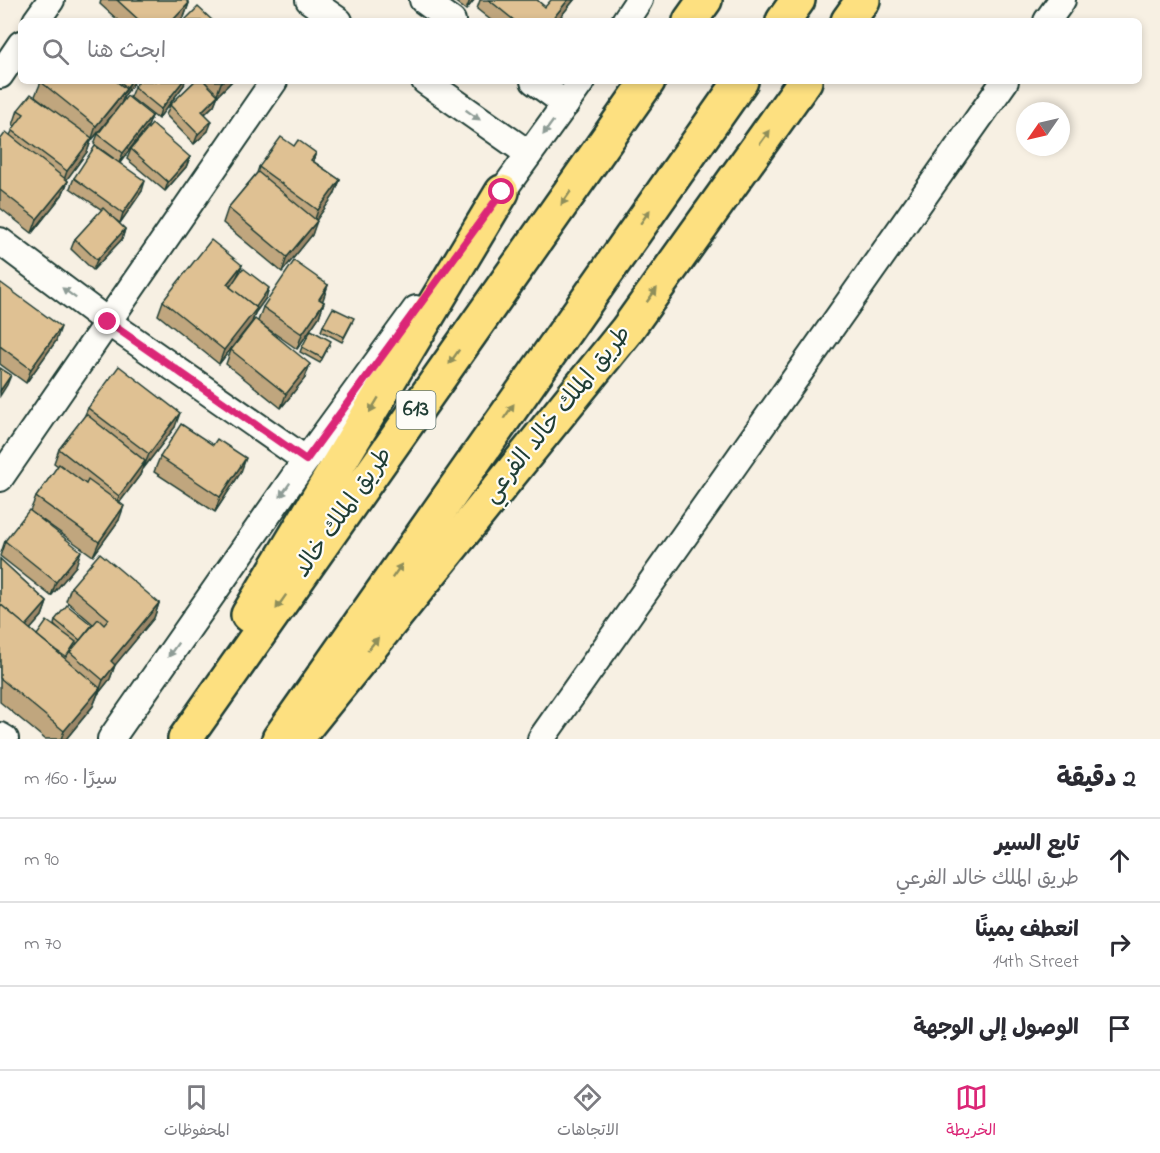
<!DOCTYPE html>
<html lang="ar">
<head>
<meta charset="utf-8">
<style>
	body { margin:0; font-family:"Indie Flower","Playpen Sans Arabic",sans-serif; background:#f7f7f7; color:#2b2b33; direction:rtl }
	.compass { position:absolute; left:1016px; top:102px; width:54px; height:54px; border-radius:50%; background:#fff; box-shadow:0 3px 9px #0003; rotate:236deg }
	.stop { position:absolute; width:18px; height:18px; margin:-14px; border:4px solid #db2777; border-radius:50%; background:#fff }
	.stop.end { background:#db2777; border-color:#fff; box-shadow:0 2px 6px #0008 }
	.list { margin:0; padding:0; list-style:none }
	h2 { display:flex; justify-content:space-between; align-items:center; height:78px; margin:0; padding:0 24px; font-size:26px }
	h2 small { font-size:20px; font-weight:400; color:#7c7c81 }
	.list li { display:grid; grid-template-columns:39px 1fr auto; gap:18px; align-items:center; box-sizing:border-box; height:84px; padding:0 24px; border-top:2px solid #e1e1e2 }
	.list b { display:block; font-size:22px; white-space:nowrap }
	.list p { margin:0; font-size:20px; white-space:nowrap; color:#7c7c81 }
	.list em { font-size:20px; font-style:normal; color:#7c7c81 }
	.icon { flex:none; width:33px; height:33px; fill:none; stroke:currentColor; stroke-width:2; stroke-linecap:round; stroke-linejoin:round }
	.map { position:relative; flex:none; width:1160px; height:739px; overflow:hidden; direction:ltr }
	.search { position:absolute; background:#fff; box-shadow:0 3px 9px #0003; left:18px; right:18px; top:18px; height:66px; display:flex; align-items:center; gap:15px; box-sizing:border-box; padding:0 21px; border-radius:9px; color:#7c7c81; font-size:22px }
	.sheet { height:330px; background:#fff }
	nav { display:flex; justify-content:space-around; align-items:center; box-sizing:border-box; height:84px; border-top:2px solid #e1e1e2; background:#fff; font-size:16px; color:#7c7c81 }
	nav a { display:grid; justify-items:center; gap:3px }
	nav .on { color:#db2777 }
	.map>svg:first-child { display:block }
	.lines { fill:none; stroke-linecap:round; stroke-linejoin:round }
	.minor-casing { stroke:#1f3d34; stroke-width:30 }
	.major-casing { stroke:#1f3d34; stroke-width:38 }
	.highway-casing { stroke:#1f3d34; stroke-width:38 }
	.minor { stroke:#fdfcf7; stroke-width:26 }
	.major { stroke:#fde080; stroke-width:33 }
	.highway { stroke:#fde080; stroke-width:33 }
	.wall { fill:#c0a67e; stroke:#1f3d34; stroke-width:1.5 }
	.shaded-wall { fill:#9c8767; stroke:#1f3d34; stroke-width:1.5 }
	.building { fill:#dfc193; stroke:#1f3d34; stroke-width:1.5 }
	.oneway { fill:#8e9c96 }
	.oneway2 { fill:#8e8e5a }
	.route { stroke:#db2777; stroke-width:8 }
	.labels { text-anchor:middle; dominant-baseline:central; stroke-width:4.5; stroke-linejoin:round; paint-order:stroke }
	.shield { fill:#fdfcf7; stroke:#62766e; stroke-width:1.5 }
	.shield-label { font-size:22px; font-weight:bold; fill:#1f3d34 }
	.street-label { font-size:24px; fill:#1f3d34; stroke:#fdfcf7 }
</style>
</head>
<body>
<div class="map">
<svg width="1160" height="739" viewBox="0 0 1160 739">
	<rect width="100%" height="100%" fill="#f7f0e3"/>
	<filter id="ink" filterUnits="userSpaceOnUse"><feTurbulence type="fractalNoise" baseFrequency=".0167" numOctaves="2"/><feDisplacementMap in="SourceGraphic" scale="12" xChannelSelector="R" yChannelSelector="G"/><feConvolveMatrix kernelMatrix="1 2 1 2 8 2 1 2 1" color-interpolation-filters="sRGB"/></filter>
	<g filter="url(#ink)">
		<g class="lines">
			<!-- minor casing -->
			<g class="minor-casing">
				<g id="minor">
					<polyline points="309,0 339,21"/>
					<polyline points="423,0 452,21"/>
					<polyline points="36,21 51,0"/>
					<polyline points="625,21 639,0"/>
					<polyline points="1047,21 1062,0"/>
					<polyline points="0,75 21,44"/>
					<polyline points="425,81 529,154"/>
					<polyline points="534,81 566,104"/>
					<polyline points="491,207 582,81"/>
					<polyline points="0,241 108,322 306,460"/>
					<polyline points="0,478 274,81"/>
					<polyline points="0,736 5,739"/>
					<polyline points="111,739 306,460 416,309"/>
					<polyline points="541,739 1005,81"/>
				</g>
			</g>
			<!-- major casing -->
			<g class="major-casing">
				<g id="major">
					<polyline points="848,21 863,0"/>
					<polyline points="296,739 626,331 805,81"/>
				</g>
			</g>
			<!-- highway casing -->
			<g class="highway-casing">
				<g id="highway">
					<polyline points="690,21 705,0"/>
					<polyline points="783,21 798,0"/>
					<polyline points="248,615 502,192"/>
					<polyline points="185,739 648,81"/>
					<polyline points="279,739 741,81"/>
				</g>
			</g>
			<!-- minor -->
			<use href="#minor" class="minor"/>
			<!-- major -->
			<use href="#major" class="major"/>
			<!-- highway -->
			<use href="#highway" class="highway"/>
		</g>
		<!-- wall -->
		<g class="wall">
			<polygon points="101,0 186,0 189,3 184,17 180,21 119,21 100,4"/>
			<polygon points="453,0 474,0 466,10"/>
			<polygon points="480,0 537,0 545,7 574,0 557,21 492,21 477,9"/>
			<polygon points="61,81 135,81 124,96 121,104 91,141 87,152 66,180 68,181 62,195 32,233 0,208 0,140 10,135 15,126 13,125 18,110 48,106 35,96 41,82 60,83"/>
			<polygon points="195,81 232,81 218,95 214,105 205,114 208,131 194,144 166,115 170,105"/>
			<polygon points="184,85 158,119 130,97 134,87"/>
			<polygon points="152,116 148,126 120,163 142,191 120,223 113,218 125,229 122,239 93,270 71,249 75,239 102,210 70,188 74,178 113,158 94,144 98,134"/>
			<polygon points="294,146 316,153 313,161 340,180 334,195 316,220 312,235 282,272 223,223 228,208 257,173 259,167"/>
			<polygon points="131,149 190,157 186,167 165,191 127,159"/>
			<polygon points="242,265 237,276 266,298 255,313 252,322 219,364 158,315 163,301"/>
			<polygon points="0,284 56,341 26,383 0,364"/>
			<polygon points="328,285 322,301 324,302 319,317 297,349 261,324 305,378 281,408 226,364 231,350 258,321 263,307"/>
			<polygon points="352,323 342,342 321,331 323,326"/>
			<polygon points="329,346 320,363 300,352 302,347"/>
			<polygon points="88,408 175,427 143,469 143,468 140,475 119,503 119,520 93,556 30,511 36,497 58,466 54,463 59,449 84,417"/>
			<polygon points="213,445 241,472 215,512 154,472 160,457"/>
			<polygon points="5,541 76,566 51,596 0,556"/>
			<polygon points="0,559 47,602 42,616 30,629 37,635 59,630 54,625 55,620 92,625 93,624 66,601 71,587 159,603 154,618 115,665 110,679 98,694 93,706 66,739 45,739 0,702"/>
		</g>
		<!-- shaded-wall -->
		<g class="shaded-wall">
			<polygon points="470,0 474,0 466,10"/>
			<polygon points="568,0 574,0 557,21 551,21"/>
			<polygon points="189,3 184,17 180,21 172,21"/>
			<polygon points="131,81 135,81 124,96 121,104 91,141 96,126 126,90"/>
			<polygon points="183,81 185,81 184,85 158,119 161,109"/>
			<polygon points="223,81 232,81 216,97 218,95 214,105 198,120 202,111 216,97 221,83"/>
			<polygon points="152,116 148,126 119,163 123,153"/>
			<polygon points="212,121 208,131 194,144 198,134"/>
			<polygon points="92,138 87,152 62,186 67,171"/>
			<polygon points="190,157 186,167 165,191 168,182"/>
			<polygon points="340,180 334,195 313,225 318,210"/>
			<polygon points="68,181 62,195 32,233 37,219"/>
			<polygon points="145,181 142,191 120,223 123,213"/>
			<polygon points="317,221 312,235 282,272 287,257"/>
			<polygon points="125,229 122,239 93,270 97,260"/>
			<polygon points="242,265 236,279 221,298 227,284"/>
			<polygon points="328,285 323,300 314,313 319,299"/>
			<polygon points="269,288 266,298 255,313 252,322 219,364 224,350"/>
			<polygon points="324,302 319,317 297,349 302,334"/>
			<polygon points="61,327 56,341 26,383 31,369"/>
			<polygon points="310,364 305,378 281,408 286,394"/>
			<polygon points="11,375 7,385 0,396 0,391"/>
			<polygon points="180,413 175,427 143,469 149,454"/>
			<polygon points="246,458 241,472 215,512 220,497"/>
			<polygon points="145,461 140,475 114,510 119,496"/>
			<polygon points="124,506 119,520 93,556 99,542"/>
			<polygon points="81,551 76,566 51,596 56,582"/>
			<polygon points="47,602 42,616 20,641 25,627"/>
			<polygon points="159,603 154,618 106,676 111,661"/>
			<polygon points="115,665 110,679 98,694 103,680"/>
			<polygon points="100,688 93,706 66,739 61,739 64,731"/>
		</g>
		<!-- building -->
		<g class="building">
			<polygon points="117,0 186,0 189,3 172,21 140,21"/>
			<polygon points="489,0 537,0 545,7 551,0 568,0 551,21 515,21"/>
			<polygon points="198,7 213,21 184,21"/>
			<polygon points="41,81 57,81 60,83 61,81 116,81 126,89 96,126 41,82"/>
			<polygon points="119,81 131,81 127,87"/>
			<polygon points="139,81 183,81 161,109 134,87"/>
			<polygon points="195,81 204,81 218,95 202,111 212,121 198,134 170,105"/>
			<polygon points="31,94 92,138 67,171 12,130 24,114 18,110"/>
			<polygon points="127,96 152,116 123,153 98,134"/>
			<polygon points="152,124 190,157 168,182 131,149"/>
			<polygon points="6,132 68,181 37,219 0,190 0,140"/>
			<polygon points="281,137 294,146 298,140 316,153 311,160 340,180 318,210 259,167"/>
			<polygon points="95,146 145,181 123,213 74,178"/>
			<polygon points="258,172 317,221 287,257 228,208"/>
			<polygon points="103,208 125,229 97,260 75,239"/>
			<polygon points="211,240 242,265 227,284 257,308 224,350 163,301"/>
			<polygon points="294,261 328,285 319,299 324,302 302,334 263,307"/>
			<polygon points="243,268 269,288 256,307 230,287"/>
			<polygon points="1,283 61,327 31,369 0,346 0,284"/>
			<polygon points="333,308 354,318 344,337 323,326"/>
			<polygon points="255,319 310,364 286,394 231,350"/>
			<polygon points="311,330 331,341 322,358 302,347"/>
			<polygon points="119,366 180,413 149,454 88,408"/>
			<polygon points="0,368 11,375 0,391"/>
			<polygon points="86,414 145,461 119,496 59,449"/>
			<polygon points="181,424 213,445 217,439 246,458 220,497 160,457"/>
			<polygon points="59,464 86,484 88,480 124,506 99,542 36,497"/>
			<polygon points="29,510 81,551 56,582 5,541"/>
			<polygon points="100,553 159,603 111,661 115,665 103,680 70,652 98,619 104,625 109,619 71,587"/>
			<polygon points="0,559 47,602 26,626 0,604"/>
			<polygon points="0,604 100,688 64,731 0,678"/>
			<polygon points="67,605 92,625 80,640 55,620"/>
			<polygon points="47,621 76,642 66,657 54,649 37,635"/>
		</g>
		<!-- one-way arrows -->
		<defs><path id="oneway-solid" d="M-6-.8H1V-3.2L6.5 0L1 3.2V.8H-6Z" transform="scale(1.5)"/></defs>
		<g class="oneway">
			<use href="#oneway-solid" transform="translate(473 115) rotate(35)"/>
			<use href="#oneway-solid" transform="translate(548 128) rotate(126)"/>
			<use href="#oneway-solid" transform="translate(69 293) rotate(-143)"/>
			<use href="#oneway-solid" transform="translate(285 490) rotate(125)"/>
			<use href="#oneway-solid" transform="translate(173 650) rotate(125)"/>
		</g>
		<g class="oneway2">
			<use href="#oneway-solid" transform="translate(765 137) rotate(-54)"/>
			<use href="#oneway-solid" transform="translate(566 198) rotate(125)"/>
			<use href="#oneway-solid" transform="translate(645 217) rotate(-55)"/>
			<use href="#oneway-solid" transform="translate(652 295) rotate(-54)"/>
			<use href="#oneway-solid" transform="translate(454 357) rotate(125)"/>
			<use href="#oneway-solid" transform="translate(374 405) rotate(121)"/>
			<use href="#oneway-solid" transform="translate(509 411) rotate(-55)"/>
			<use href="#oneway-solid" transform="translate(397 571) rotate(-55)"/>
			<use href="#oneway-solid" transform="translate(281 602) rotate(125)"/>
			<use href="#oneway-solid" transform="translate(373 644) rotate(-51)"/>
		</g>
	</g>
	<g class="lines" filter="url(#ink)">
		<!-- route -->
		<polyline class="route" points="108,322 306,460 502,192"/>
	</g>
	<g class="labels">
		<!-- shield labels -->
		<rect class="shield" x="396.5" y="391" width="39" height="38" rx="4.5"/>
		<g class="shield-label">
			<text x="416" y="410">613</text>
		</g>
		<!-- street labels -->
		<g class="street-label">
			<text transform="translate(558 415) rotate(-51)">طريق الملك خالد الفرعي</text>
			<text transform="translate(344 513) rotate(-55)">طريق الملك خالد</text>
		</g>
	</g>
</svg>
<svg class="compass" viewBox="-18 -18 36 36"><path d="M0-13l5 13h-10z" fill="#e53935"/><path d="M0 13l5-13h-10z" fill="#7c7c81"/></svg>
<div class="stop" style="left:502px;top:192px"></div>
<div class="stop end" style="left:108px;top:322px"></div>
<div class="search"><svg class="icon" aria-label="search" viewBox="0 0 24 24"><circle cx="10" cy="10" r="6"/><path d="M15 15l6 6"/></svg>ابحث هنا</div>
</div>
<section class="sheet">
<h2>2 دقيقة<small>سيرًا · 160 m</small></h2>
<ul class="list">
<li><svg class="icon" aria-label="ahead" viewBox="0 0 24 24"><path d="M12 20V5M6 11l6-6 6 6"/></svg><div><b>تابع السير</b><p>طريق الملك خالد الفرعي</p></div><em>90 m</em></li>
<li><svg class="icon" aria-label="right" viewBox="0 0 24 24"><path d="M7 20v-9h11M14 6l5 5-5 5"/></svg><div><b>انعطف يمينًا</b><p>14th Street</p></div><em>70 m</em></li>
<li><svg class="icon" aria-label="arrive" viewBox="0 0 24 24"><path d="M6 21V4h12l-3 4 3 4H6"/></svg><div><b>الوصول إلى الوجهة</b></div></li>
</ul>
</section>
<nav>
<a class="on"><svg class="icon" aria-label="map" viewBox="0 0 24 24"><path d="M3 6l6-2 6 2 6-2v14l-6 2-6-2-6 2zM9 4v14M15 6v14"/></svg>الخريطة</a>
<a><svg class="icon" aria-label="directions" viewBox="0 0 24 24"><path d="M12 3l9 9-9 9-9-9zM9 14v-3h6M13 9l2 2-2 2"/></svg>الاتجاهات</a>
<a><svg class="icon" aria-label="saved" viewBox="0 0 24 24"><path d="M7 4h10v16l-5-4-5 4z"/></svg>المحفوظات</a>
</nav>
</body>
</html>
